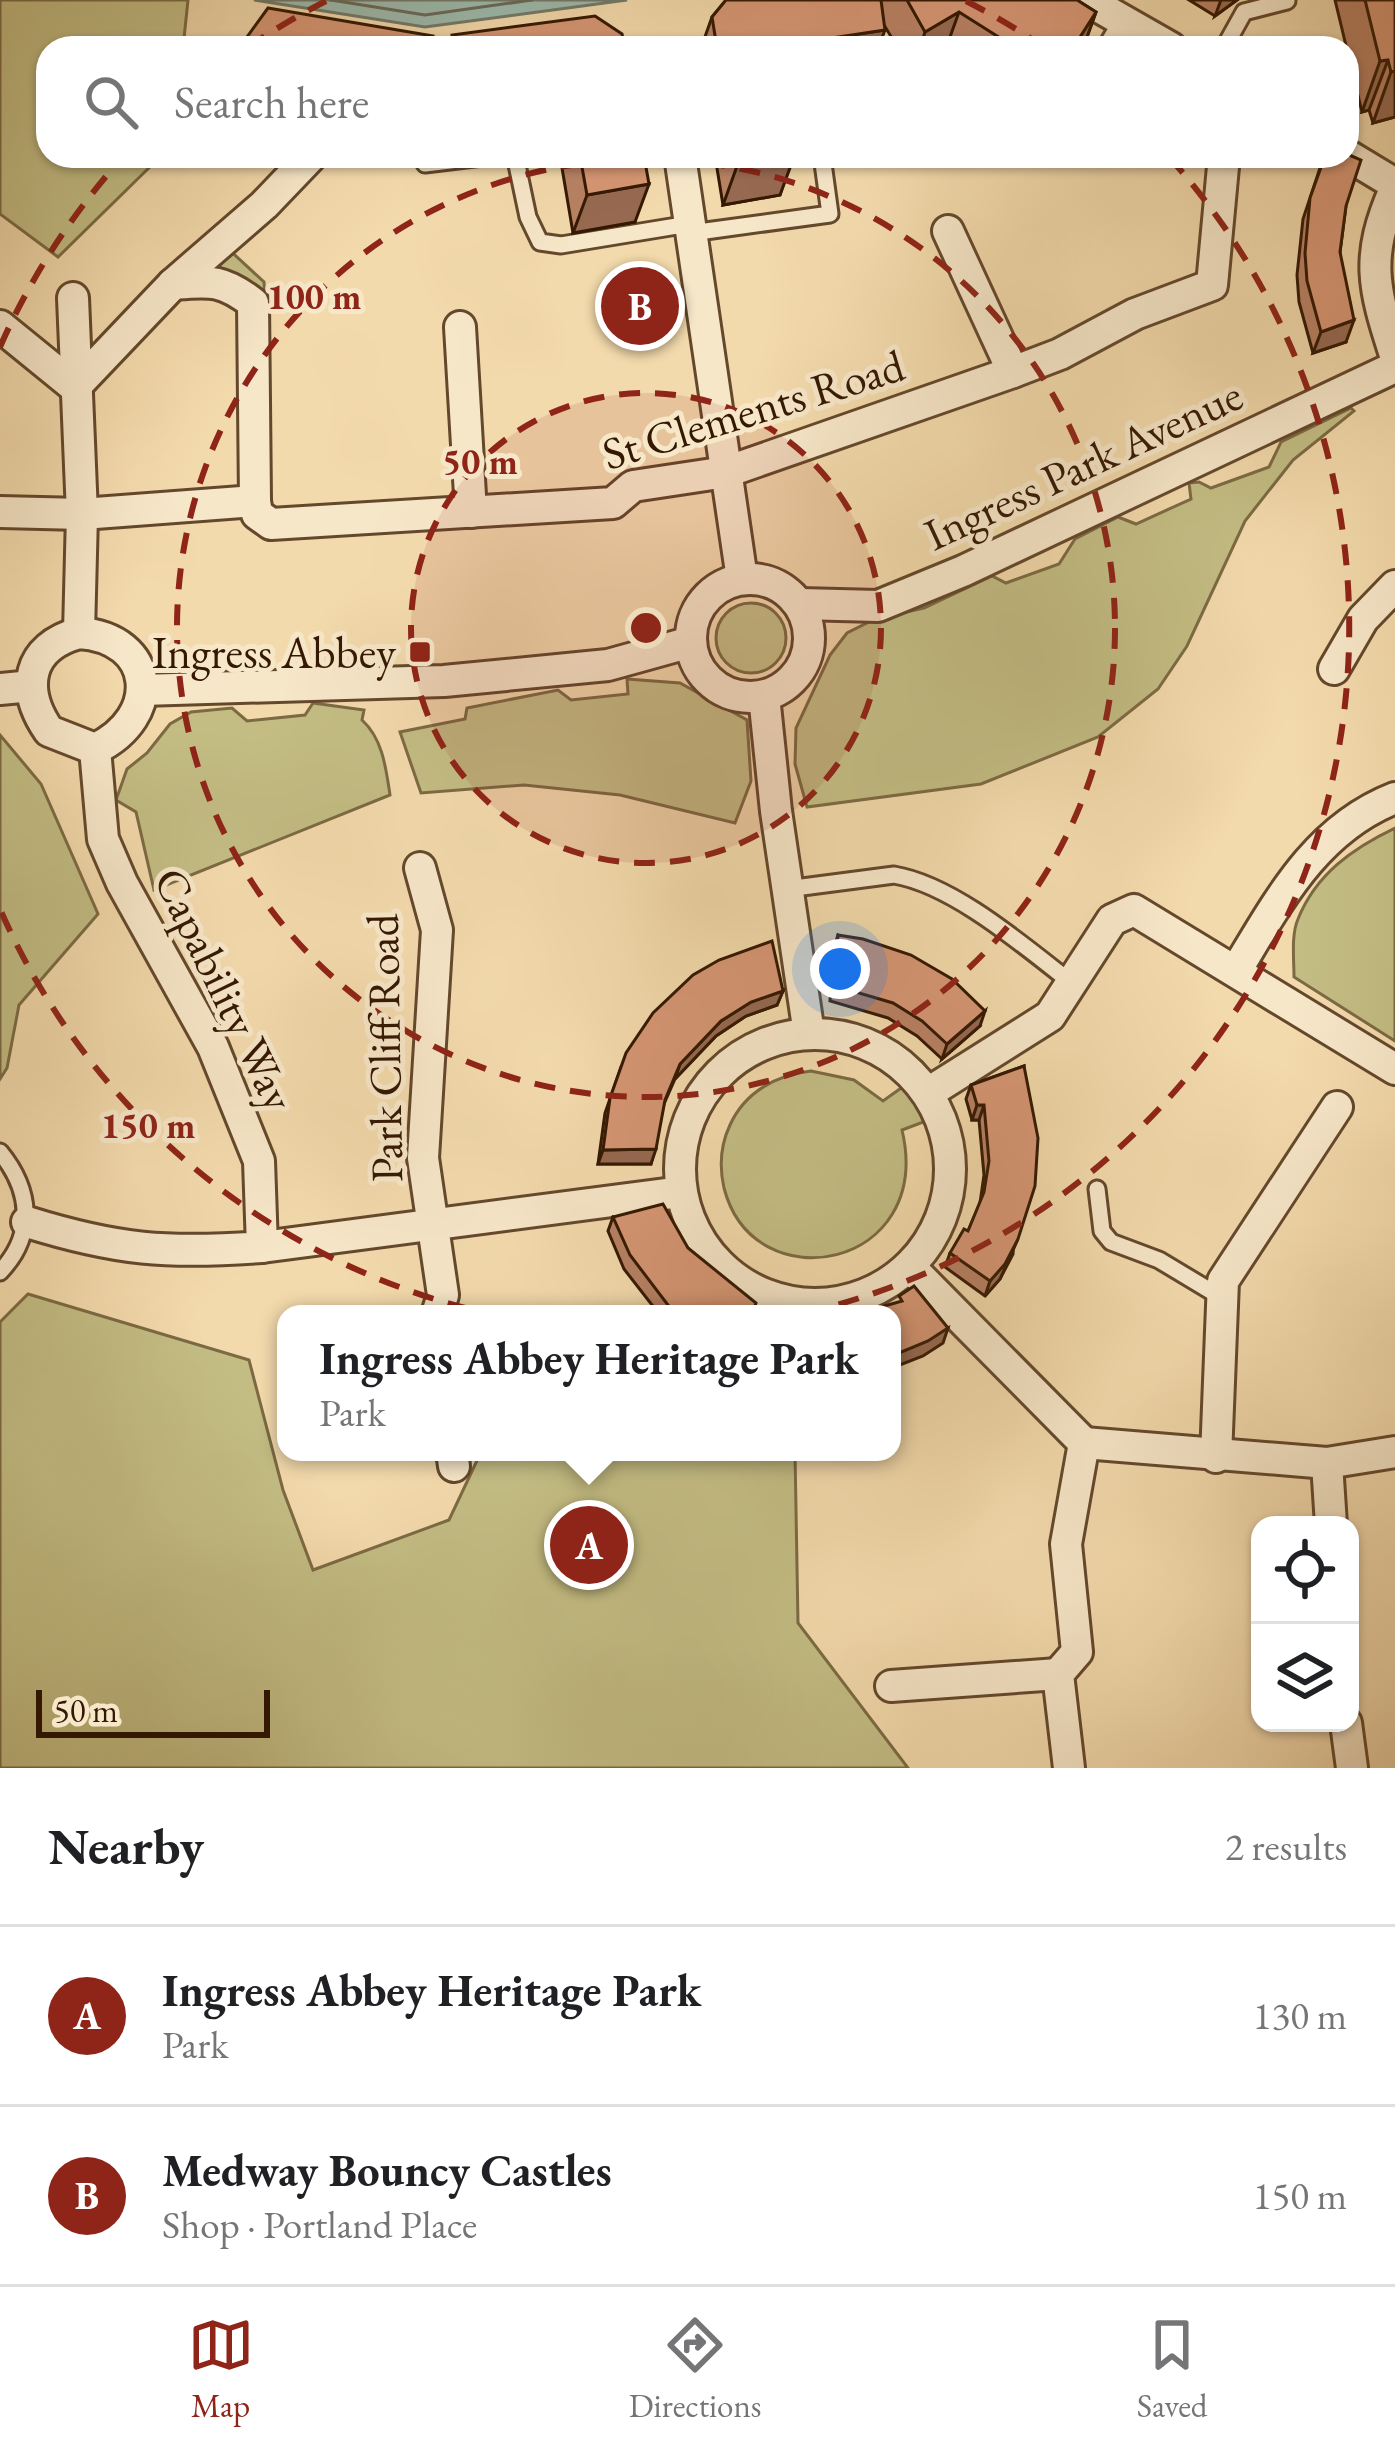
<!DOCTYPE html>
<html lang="en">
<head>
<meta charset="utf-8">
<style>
	body { margin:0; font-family:"EB Garamond",serif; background:#f6f6f6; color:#202124 }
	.controls { position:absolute; right:36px; bottom:36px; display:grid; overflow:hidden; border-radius:24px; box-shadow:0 3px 9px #0004 }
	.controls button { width:108px; height:108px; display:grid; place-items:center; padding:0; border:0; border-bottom:3px solid #e0e0e0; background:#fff; color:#202124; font:60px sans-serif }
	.scale { position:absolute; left:36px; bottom:30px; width:234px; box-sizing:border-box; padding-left:12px; border:6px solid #341802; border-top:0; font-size:33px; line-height:42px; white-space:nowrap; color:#341802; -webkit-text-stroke:9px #f7e7c9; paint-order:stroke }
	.you { position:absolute; left:840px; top:969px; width:42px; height:42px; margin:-30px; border:9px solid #fff; border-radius:50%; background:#1a73e8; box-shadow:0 0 0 18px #1a73e833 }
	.badge { display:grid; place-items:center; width:78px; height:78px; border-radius:50%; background:#8f2418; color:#fff; font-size:39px; font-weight:700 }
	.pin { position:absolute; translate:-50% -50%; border:6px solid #fff; box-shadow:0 3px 12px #0006 }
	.popup { position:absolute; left:277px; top:1305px; width:624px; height:156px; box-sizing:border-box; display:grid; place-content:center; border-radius:24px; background:#fff; filter:drop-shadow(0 3px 9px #0005); font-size:39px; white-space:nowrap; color:#757577 }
	.popup b { font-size:45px; color:#202124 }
	.popup::after { content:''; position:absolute; left:50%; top:100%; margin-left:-24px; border:24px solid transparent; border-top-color:#fff }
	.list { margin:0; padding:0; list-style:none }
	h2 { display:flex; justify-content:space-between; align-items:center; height:156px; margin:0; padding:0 48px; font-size:51px }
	h2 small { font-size:39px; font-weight:400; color:#757577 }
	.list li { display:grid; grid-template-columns:78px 1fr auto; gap:36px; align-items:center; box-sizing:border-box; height:180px; padding:0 48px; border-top:3px solid #e0e0e0 }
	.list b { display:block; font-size:45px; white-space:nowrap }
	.list p { margin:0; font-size:39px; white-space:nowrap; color:#757577 }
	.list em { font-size:39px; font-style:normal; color:#757577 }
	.icon { flex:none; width:66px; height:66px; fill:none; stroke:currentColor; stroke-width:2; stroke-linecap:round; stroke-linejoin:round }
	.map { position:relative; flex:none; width:1395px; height:1768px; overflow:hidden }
	.search { position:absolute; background:#fff; box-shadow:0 3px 9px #0004; left:36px; right:36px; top:36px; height:132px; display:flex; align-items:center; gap:30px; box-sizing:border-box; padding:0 42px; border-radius:36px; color:#757577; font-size:45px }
	.sheet { height:516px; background:#fff }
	nav { display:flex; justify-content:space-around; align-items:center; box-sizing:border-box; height:168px; border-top:3px solid #e0e0e0; background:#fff; font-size:33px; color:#757577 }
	nav a { display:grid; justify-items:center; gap:6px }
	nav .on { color:#8f2418 }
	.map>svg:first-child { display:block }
	.green { fill:#c3bd84; stroke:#7c6a43; stroke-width:3 }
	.water { fill:#9bbaad; stroke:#727969; stroke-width:3 }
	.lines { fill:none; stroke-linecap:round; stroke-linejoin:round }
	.shore { stroke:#686958; stroke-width:3 }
	.lane-casing { stroke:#64482c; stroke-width:21 }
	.street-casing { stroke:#64482c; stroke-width:36 }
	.lane { stroke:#f7e7c9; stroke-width:15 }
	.street { stroke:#f7e7c9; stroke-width:30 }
	.wall { fill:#b88164; stroke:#341802; stroke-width:3 }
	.shaded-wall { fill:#966951; stroke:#341802; stroke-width:3 }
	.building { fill:#d69674; stroke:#341802; stroke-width:3 }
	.ring { fill:none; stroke:#8f2418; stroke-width:6; stroke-dasharray:21 15 }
	.poi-dot { fill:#8f2418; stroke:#f7e7c9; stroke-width:4.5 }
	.labels { text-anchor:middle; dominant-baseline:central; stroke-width:10; stroke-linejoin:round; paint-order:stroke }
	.street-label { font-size:45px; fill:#341802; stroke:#f7e7c9 }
	.poi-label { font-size:45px; fill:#341802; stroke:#f7e7c9; text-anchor:end }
	.centre { fill:#8f2418; stroke:#f7e7c9; stroke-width:6 }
	.ring-label { font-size:36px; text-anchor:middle; font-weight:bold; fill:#8f2418; stroke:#f7e7c9; stroke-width:10; stroke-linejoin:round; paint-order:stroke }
</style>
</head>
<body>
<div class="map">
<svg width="1395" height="1768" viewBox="0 0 1395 1768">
	<rect width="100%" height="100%" fill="#f3daac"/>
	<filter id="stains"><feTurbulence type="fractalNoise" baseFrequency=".00167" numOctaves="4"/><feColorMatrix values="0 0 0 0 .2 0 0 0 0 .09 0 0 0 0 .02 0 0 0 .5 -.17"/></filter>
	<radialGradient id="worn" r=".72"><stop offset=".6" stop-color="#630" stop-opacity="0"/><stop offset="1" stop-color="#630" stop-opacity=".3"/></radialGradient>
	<!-- green -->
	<g class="green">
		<polygon points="0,0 188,0 183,48 48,48 48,156 161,156 58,257 0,214"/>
		<polygon points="224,245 264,282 265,297 212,269 217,266 209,257"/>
		<polygon points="1351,408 1354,411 1293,460 1245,521 1187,646 1158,689 1098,737 981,784 807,807 795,764 796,728 830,655 847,633 875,619 924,608 992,576 1006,583 1059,564 1075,539 1118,517 1136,524 1191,499 1189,483 1199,482 1211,488 1269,467 1281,442"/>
		<circle cx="751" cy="638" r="35"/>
		<polygon points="627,679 680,683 747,720 751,781 735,823 620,795 524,785 421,793 400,732 465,719 467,708 558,690 571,700 628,694"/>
		<path d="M313,703L364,710L362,720C383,739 386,769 390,795L154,890L136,812L116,800L127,769L147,753L170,724L191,712L232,708L247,721L305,715Z"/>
		<polygon points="0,735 41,784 98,914 19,1005 7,1068 0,1079"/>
		<path d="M1395,828V1041L1294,977C1294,959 1291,935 1298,919C1316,874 1353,848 1395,828Z"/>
		<path d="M811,1071L854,1080L883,1101L904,1086L926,1121L902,1130C935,1269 754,1304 724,1188C719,1166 721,1144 730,1125C745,1092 776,1075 811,1071Z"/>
		<polygon points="28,1294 249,1360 283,1490 313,1570 449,1520 481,1452 795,1452 798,1623 908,1768 0,1768 0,1322"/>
	</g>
	<!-- water -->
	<polygon class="water" points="254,0 627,0 425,27"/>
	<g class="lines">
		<!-- shore -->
		<polyline class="shore" points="331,0 425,15 532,0"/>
		<!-- lane casing -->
		<g class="lane-casing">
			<g id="lane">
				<polyline points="1105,48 1122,20"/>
				<polyline points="1224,48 1244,12 1287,1"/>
				<polyline points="505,156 516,160 528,217 540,242 561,245 689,224"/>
				<polyline points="425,164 491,156"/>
				<polyline points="691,233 830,214 822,156"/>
				<path d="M787,889L894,875C954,885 1025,947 1073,984"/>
				<path d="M0,1152C31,1190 36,1234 0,1272"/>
				<polyline points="1097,1189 1102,1231 1111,1242 1159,1260 1219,1296"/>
			</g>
		</g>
		<!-- street casing -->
		<g class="street-casing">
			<g id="street">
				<polyline points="1087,0 1171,48"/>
				<polyline points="1347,155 1395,184"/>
				<polyline points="680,156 742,579"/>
				<path d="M1395,189C1365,257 1373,287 1395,355"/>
				<polyline points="948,231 1013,372"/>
				<path d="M173,284C210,281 222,279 253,303L255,501L257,514L271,524L613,503L633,486L726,472L1013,372L1060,354L1135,314L1212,285L1224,156"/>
				<polyline points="73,298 82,514 79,633"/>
				<polyline points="0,326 75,387 173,284 264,205 310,157"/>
				<polyline points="460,327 471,512"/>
				<polyline points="0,512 82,514 255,501"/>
				<circle cx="750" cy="638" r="59"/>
				<polyline points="800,604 878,606 963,571 1395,367"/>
				<path d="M79,633C156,638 163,717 95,749L49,731C20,689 27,647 79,633Z"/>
				<polyline points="1334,669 1363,619 1395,586"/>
				<polyline points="0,689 32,686"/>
				<polyline points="142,690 444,681 608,665 691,642"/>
				<polyline points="764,696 776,811 809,1034"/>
				<polyline points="420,868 437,930 423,1158 443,1295 437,1314"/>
				<path d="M1237,969C1279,900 1316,829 1395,798"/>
				<circle cx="815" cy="1169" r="135"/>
				<polyline points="928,1093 1050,1016 1112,920 1134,910 1395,1069"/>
				<path d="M27,1222C117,1250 167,1254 262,1247L259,1161L213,1047L122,883L103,839L95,749"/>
				<polyline points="262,1247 681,1192"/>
				<polyline points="910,1267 1084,1443 1066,1544 1077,1652 1058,1674 1069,1768"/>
				<polyline points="1084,1443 1327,1463 1331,1525"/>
				<polyline points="452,1452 454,1466"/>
				<polyline points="1216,1457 1223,1281 1337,1107"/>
				<polyline points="1327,1463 1395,1452"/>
				<polyline points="891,1686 1058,1674"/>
				<polyline points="1346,1723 1352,1768"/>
			</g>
		</g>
		<!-- lane -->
		<use href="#lane" class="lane"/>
		<!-- street -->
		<use href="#street" class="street"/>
	</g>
	<!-- wall -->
	<g class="wall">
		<polygon points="726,0 1077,0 1096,12 1083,48 898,48 884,25 878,48 701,48 712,17"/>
		<polygon points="1189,0 1237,0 1215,16"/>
		<polygon points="1335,0 1395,0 1395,117 1373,123 1369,110 1362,112"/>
		<polygon points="560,156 644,156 635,222 573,233"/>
		<polygon points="715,156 793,156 780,195 723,205"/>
		<polygon points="1324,156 1346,206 1340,252 1346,342 1313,353 1299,302 1297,275 1303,219"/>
		<polygon points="838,935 980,1026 942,1059 917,1036 888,1018 830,1001 833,950"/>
		<polygon points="783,991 777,1005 746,1016 716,1036 675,1079 664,1104 651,1164 598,1164 605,1113 621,1067"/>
		<polygon points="1024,1066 1013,1254 1000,1279 985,1296 945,1267 950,1253 968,1231 980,1203 984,1175 979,1120 972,1120 966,1099 971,1085"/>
		<polygon points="613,1217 688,1248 752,1314 659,1314 624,1269 608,1231"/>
	</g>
	<!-- shaded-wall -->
	<g class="shaded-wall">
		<polygon points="1221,0 1237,0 1215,16"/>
		<polygon points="959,12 946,48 920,48 925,32"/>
		<polygon points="1096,12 1083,48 1073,48"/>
		<polygon points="885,30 878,48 802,48 806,42"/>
		<polygon points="1388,60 1369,110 1362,112 1380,61"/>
		<polygon points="1395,71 1395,117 1373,123 1391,72"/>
		<polygon points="794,157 780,195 723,205 737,166"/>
		<polygon points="649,184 635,222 573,233 587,195"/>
		<polygon points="1354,320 1346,342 1313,353 1321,332"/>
		<polygon points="783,991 777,1005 746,1016 716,1036 675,1079 680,1064 721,1021 751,1002"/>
		<polygon points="985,1011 980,1026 942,1059 947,1044"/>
		<polygon points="977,1105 984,1105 979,1120 972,1120"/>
		<polygon points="656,1149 651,1164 598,1164 603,1150"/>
		<polygon points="1018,1239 1000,1279 985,1296 990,1281"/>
		<polygon points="948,1328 943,1343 923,1356 892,1368 892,1356"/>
	</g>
	<!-- building -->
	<g class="building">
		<polygon points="726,0 881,0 885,30 806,42 802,48 717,48 712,17"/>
		<polygon points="907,0 1077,0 1096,12 1073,48 1016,48 959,12 925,32"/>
		<polygon points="1365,0 1395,0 1395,71 1391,72 1388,60 1380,61"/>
		<polygon points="268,8 433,36 431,48 239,48"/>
		<polygon points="595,16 622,34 625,48 453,48 452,35"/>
		<polygon points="1347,154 1361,160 1346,206 1340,252 1354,320 1321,332 1307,281 1305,253 1310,198 1325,156 1347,156"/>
		<polygon points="580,156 644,156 649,184 587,195"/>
		<polygon points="735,156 793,156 794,157 737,166"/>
		<polygon points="838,935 863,939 911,955 952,979 985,1011 947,1044 922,1021 893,1003 835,986"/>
		<polygon points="772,941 783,991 751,1002 721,1021 680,1064 665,1100 656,1149 603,1150 610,1098 626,1053 653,1013 693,975 719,960"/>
		<polygon points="1024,1066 1038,1138 1035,1186 1018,1239 1005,1264 990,1281 950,1253 964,1229 968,1231 984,1192 989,1161 984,1105 977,1105 971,1085"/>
		<polygon points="663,1204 688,1248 756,1303 752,1314 674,1313 630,1255 613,1217"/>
		<polygon points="914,1286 948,1328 928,1341 892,1356 892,1314 856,1314 902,1301 899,1296"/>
	</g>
	<!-- distance rings -->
	<circle cx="646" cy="628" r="235" fill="#8f2418" fill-opacity=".12"/>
	<g class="ring">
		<circle cx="646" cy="628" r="235"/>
		<circle cx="646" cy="628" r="469"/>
		<path d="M0 347A704 704 0 0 1 123 157M247 48A704 704 0 0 1 326 1M966 1A704 704 0 0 1 1045 48M1169 157A704 704 0 1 1 0 909"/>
	</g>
	<!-- markers -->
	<rect class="poi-dot" x="408" y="640" width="24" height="24" rx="6"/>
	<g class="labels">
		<!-- street labels -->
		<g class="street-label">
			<text transform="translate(753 409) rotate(-17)">St Clements Road</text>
			<text transform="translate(1083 464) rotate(-25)">Ingress Park Avenue</text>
			<text transform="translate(225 989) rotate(64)">Capability Way</text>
			<text transform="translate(384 1048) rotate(-91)">Park Cliff Road</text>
		</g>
		<!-- poi labels -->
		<g class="poi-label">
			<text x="396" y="652">Ingress Abbey</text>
		</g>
	</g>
	<circle cx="646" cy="628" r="18" class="centre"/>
	<g class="ring-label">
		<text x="314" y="309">100 m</text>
		<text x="480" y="474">50 m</text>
		<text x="148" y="1138">150 m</text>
	</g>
	<rect width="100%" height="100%" filter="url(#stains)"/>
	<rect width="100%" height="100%" fill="url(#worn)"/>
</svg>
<div class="controls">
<button><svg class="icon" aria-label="locate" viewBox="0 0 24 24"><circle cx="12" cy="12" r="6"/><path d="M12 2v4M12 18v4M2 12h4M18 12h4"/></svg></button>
<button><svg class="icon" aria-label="layers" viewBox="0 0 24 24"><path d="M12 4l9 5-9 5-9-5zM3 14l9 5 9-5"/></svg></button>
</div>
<div class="scale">50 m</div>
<div class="you"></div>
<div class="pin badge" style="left:589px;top:1545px">A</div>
<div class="popup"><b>Ingress Abbey Heritage Park</b>Park</div>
<div class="pin badge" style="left:640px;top:306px">B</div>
<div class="search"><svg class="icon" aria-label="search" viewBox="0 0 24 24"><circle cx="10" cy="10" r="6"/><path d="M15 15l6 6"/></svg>Search here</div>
</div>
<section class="sheet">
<h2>Nearby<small>2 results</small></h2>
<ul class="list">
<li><span class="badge">A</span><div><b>Ingress Abbey Heritage Park</b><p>Park</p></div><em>130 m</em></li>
<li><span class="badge">B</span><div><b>Medway Bouncy Castles</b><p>Shop · Portland Place</p></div><em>150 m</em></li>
</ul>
</section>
<nav>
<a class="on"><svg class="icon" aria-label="map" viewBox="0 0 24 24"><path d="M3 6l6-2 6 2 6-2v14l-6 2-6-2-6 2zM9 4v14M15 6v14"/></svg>Map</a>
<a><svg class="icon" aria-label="directions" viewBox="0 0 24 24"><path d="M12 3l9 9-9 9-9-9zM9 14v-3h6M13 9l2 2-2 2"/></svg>Directions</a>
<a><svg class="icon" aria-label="saved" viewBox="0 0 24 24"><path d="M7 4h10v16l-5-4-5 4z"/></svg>Saved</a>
</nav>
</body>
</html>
